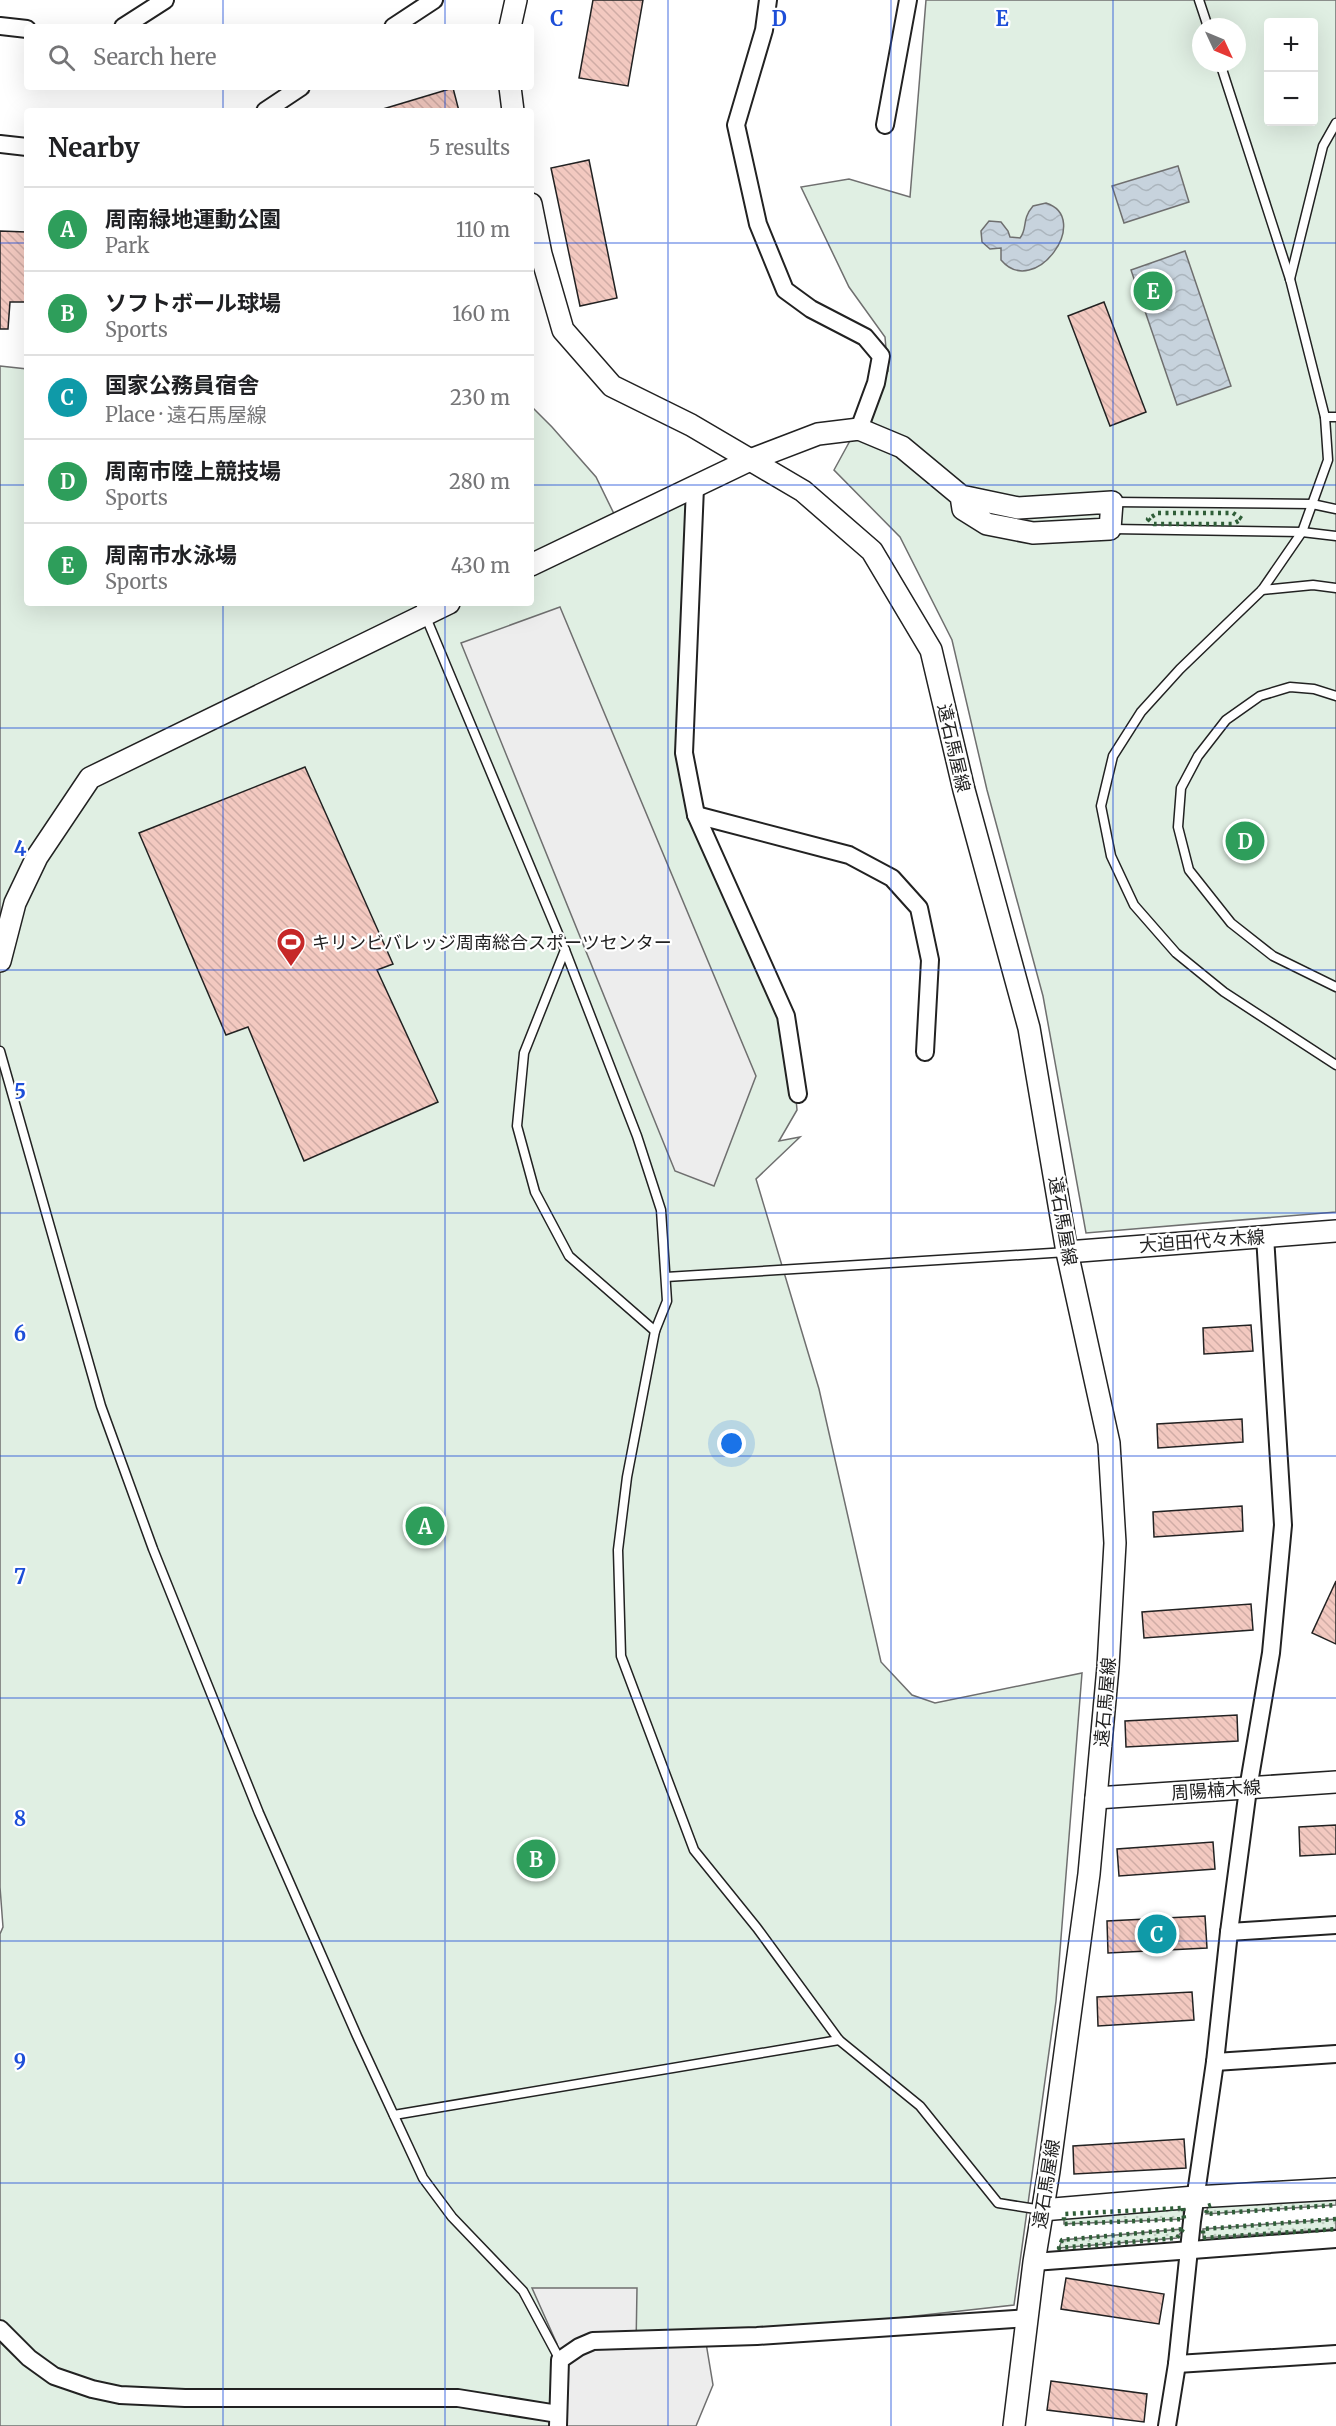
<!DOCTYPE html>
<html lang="en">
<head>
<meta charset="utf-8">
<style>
	body { margin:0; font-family:Merriweather,"Noto Sans JP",serif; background:#f2f2f2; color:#202124 }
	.controls { position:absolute; right:18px; top:18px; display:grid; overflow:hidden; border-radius:6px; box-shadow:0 6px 24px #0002 }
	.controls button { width:54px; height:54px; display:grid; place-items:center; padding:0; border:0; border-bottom:2px solid #e0e0e0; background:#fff; color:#202124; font:30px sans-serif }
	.compass { position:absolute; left:1192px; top:18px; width:54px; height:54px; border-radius:50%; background:#fff; box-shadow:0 6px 24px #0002; rotate:134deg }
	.you { position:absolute; left:732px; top:1444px; width:21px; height:21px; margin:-15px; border:4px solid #fff; border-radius:50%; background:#1a73e8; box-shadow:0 0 0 9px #1a73e833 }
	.badge { display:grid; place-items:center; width:39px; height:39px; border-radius:50%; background:#c62828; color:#fff; font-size:20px; font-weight:700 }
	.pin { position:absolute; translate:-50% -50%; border:3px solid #fff; box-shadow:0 2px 6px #0006 }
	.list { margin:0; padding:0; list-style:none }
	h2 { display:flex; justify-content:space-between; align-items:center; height:78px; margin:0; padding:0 24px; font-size:26px }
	h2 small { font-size:20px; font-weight:400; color:#757577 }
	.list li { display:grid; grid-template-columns:39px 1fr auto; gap:18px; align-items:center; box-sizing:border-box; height:84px; padding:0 24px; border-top:2px solid #e0e0e0 }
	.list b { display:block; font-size:22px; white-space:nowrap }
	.list p { margin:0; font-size:20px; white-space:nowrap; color:#757577 }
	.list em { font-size:20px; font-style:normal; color:#757577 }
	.icon { flex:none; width:33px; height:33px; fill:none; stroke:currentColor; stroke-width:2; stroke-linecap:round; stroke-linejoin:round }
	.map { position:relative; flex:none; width:1336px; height:2426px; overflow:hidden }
	.search { position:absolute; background:#fff; box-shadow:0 6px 24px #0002; left:24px; top:24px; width:510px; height:66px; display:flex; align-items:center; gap:15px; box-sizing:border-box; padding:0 21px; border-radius:6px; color:#757577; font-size:22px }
	.panel { position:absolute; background:#fff; box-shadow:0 6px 24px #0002; left:24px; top:108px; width:510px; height:498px; border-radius:6px }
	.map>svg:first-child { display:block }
	.grass { fill:url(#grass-dots); stroke:#6f6f6f; stroke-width:1.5 }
	.green { fill:#e0efe3; stroke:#6f6f6f; stroke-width:1.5; fill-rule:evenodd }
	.parking { fill:#ededed; stroke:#6f6f6f; stroke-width:1.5 }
	.water { fill:url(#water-waves); stroke:#6f6f6f; stroke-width:1.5 }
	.building { fill:url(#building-back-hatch); stroke:#222; stroke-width:1.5 }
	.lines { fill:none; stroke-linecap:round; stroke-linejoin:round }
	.service-casing { stroke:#222; stroke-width:11 }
	.minor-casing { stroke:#222; stroke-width:20 }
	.tertiary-casing { stroke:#222; stroke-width:24 }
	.service { stroke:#fff; stroke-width:8 }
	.minor { stroke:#fff; stroke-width:16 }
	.tertiary { stroke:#fff; stroke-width:21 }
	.hedge { stroke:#2f5e38; stroke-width:4.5; stroke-dasharray:3 4.5; stroke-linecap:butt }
	.grid { fill:none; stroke:#1d4ed8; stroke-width:1.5; stroke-opacity:0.55 }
	.labels { text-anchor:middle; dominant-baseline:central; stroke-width:4.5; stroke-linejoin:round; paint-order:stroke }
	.street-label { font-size:18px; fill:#222; stroke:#fff }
	.poi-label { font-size:18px; fill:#222; stroke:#fff; text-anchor:start }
	.grid-label { font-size:20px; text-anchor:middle; font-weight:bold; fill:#1d4ed8; stroke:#fff; stroke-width:4.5; stroke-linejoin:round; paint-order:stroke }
</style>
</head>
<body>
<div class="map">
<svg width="1336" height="2426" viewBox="0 0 1336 2426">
	<defs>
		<pattern id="grass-dots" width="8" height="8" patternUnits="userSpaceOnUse" patternTransform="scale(1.5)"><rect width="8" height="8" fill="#e0efe3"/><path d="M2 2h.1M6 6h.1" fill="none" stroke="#c0cdc2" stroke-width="1.8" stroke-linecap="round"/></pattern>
		<pattern id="water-waves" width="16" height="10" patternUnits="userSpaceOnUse" patternTransform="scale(1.5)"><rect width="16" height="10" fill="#c7d3dd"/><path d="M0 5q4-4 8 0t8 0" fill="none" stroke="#abb5bd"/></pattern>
		<pattern id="building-back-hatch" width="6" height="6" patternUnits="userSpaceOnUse" patternTransform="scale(1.5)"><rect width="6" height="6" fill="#f3c9c0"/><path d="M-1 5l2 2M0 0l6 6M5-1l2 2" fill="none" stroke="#d0aca5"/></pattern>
	</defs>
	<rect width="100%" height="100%" fill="#fff"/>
	<!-- grass -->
	<g class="grass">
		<polygon points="1336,2196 1336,2205 1206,2214 1208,2206"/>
		<polygon points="1183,2208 1184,2219 1064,2224 1064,2214"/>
		<polygon points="1336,2219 1336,2229 1203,2238 1203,2229"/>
		<polygon points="1183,2229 1177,2238 1059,2248 1062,2240"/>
	</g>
	<!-- green -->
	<g class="green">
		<path d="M926,0H1336V1212L1086,1233L1043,996L987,790L952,640L900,537L834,470L888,371L885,337L849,287L801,187L849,179L910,197ZM1268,22H1314V122H1268ZM1201,27H1237V63H1201Z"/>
		<polygon points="0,366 27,369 27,603 531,603 531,406 552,427 596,477 620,526 694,487 687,678 693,802 789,1018 797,1110 779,1141 800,1137 756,1179 819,1389 881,1662 912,1695 935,1703 1082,1673 1056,2001 1014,2305 735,2336 585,2341 563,2426 0,2426 0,1934 3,1927 0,1887"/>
	</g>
	<!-- parking -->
	<g class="parking">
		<polygon points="560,607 756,1076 714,1186 675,1171 461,643"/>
		<polygon points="532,2288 637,2288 636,2347 706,2343 713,2385 696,2426 564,2426 557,2344"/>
	</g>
	<!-- water -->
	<g class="water">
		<polygon points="1178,166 1189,202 1124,223 1112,186"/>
		<path d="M1046,203C1093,218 1035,300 1001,260V248L990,249L982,242L981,231L989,221L1001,222L1008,231L1010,237L1020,238C1028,228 1021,220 1033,206Z"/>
		<polygon points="1185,251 1231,386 1177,405 1131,270"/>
	</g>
	<!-- building -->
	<g class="building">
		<polygon points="593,0 643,0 628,86 579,78"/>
		<polygon points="453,88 459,111 379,111 383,109"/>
		<polygon points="589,160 617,298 580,306 551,168"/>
		<polygon points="0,231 26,232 27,302 10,302 8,329 0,329"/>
		<polygon points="1104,302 1146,412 1110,426 1068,316"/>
		<polygon points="305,767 393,964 377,970 438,1102 304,1161 248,1027 226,1035 139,833"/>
		<polygon points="1251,1325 1253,1351 1204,1354 1203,1328"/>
		<polygon points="1242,1419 1243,1442 1158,1448 1157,1424"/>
		<polygon points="1242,1506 1243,1531 1154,1537 1153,1512"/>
		<polygon points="1336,1581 1336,1644 1312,1633"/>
		<polygon points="1251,1604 1253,1630 1144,1638 1142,1612"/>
		<polygon points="1237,1715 1238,1741 1126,1747 1125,1721"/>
		<polygon points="1336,1825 1336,1854 1300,1856 1299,1827"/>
		<polygon points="1213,1842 1215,1869 1119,1876 1117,1849"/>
		<polygon points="1205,1916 1207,1948 1108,1953 1107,1921"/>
		<polygon points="1192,1992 1194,2020 1098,2026 1097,1997"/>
		<polygon points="1184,2139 1186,2168 1074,2174 1073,2146"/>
		<polygon points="1066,2278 1164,2294 1159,2324 1061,2309"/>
		<polygon points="1051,2381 1147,2394 1144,2422 1047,2410"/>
	</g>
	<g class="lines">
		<!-- service casing -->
		<g class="service-casing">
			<g id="service">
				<polyline points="1199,0 1208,27"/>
				<polyline points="1220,63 1290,279 1325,417 1328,460 1302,532 1262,590 1180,669 1141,712 1113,756 1101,806 1111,856 1134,905 1176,953 1224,992 1336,1065"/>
				<polyline points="1290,279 1323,146 1336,123"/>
				<polyline points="1325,417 1336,417"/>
				<polyline points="1112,502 1312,504 1336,509"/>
				<polyline points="1112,529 1302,532 1336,536"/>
				<polyline points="1262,590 1313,585 1336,588"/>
				<polyline points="420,603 565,950 637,1136 661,1210 667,1301 655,1331 627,1477 618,1550 621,1656 694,1850 757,1928 839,2040 920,2106 998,2203 1042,2210"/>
				<polyline points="1336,696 1314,689 1290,687 1260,696 1226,720 1198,756 1181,788 1178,827 1189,870 1231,923 1273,956 1336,987"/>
				<polyline points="565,950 524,1053 517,1126 535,1192 569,1256 655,1331"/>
				<polyline points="0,1051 101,1406 153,1549 259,1813 357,2036 423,2178 452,2217 523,2291 560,2360"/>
				<polyline points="666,1277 1067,1252"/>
				<polyline points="394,2115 839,2040"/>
			</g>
		</g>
		<!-- minor casing -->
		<g class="minor-casing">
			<g id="minor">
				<polyline points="768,0 764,30 736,125 758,224 785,290 811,309 865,337 881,356 876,383 859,429"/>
				<polyline points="0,26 27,29"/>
				<polyline points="123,27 165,0"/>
				<polyline points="393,27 434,0"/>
				<polyline points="265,111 301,87"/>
				<polyline points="885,125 908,0"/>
				<polyline points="0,144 27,147"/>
				<polyline points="695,487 684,753 696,815 786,1016 798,1094"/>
				<polyline points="696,815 849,855 892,878 919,908 930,960 925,1052"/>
				<polyline points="1229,1932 1336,1925"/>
				<polyline points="1215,2062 1336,2054"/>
				<polyline points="1034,2262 1336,2239"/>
				<polyline points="0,2329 29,2358 54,2376 92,2389 120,2395 185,2398 458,2398 558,2414"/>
				<polyline points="1177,2364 1336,2354"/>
				<polyline points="558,2426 560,2360 579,2347 593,2341 757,2336 1028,2318"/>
				<polyline points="1167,2426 1177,2364 1192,2221 1215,2062 1229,1932 1248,1789 1271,1653 1283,1525 1265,1236"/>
			</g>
		</g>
		<!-- tertiary casing -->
		<g class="tertiary-casing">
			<g id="tertiary">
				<polyline points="510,27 516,0"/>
				<polyline points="510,87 513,111"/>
				<polyline points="531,204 541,254 563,330 612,386 691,425 803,491 872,551 931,650 964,790 1029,1028 1067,1252 1109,1443 1115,1543 1108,1667 1089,1874 1049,2171 1034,2262 1014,2426"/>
				<polyline points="531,565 750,460 818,434 859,429 902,447 961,496 1018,508 1112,502 1110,529 1033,533 987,524 963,509 961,496"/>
				<polyline points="0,961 15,903 37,857 90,778 449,603"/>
				<polyline points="1067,1252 1336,1231"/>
				<polyline points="1096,1798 1336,1782"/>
				<polyline points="1042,2210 1195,2197 1336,2189"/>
			</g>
		</g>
		<!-- service -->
		<use href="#service" class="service"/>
		<!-- minor -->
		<use href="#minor" class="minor"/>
		<!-- tertiary -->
		<use href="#tertiary" class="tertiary"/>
		<!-- hedge -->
		<g class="hedge">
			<polygon points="1158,513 1233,513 1242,519 1233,524 1154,524 1148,519"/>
			<polyline points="1211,2205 1208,2206 1206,2214 1336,2205"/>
			<polygon points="1183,2208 1184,2219 1064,2224 1064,2214"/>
			<polyline points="1336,2219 1203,2229 1203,2238 1336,2229"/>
			<polygon points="1183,2229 1177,2238 1059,2248 1062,2240"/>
		</g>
	</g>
	<!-- grid -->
	<path class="grid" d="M223,0V27M445,0V27M668,0V2426M891,0V2426M1113,0V2426M223,87V111M445,87V111M0,243H27M531,243H1336M0,485H27M531,485H1336M223,603V2426M445,603V2426M0,728H1336M0,970H1336M0,1213H1336M0,1456H1336M0,1698H1336M0,1941H1336M0,2183H1336"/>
	<!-- icons -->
	<defs>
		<g id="stadium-pin" transform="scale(1.5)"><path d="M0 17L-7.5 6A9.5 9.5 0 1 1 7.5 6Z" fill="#c62828" stroke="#fff"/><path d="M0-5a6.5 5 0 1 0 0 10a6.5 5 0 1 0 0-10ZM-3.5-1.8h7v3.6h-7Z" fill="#fff"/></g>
	</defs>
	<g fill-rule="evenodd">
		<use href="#stadium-pin" x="291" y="942"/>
	</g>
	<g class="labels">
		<!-- street labels -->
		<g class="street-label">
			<text transform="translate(954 748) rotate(77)">遠石馬屋線</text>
			<text transform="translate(1063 1221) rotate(80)">遠石馬屋線</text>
			<text transform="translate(1202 1241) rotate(-4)">大迫田代々木線</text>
			<text transform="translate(1105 1702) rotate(-85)">遠石馬屋線</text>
			<text transform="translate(1216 1790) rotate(-4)">周陽楠木線</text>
			<text transform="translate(1046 2184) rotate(-81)">遠石馬屋線</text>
		</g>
		<!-- poi labels -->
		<g class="poi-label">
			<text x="312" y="942">キリンビバレッジ周南総合スポーツセンター</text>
		</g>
	</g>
	<g class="grid-label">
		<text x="557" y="26">C</text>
		<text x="779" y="26">D</text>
		<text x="1002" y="26">E</text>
		<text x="20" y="856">4</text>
		<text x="20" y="1099">5</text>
		<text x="20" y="1341">6</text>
		<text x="20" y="1584">7</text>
		<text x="20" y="1826">8</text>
		<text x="20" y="2069">9</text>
	</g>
</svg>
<div class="controls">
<button>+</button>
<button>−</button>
</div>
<svg class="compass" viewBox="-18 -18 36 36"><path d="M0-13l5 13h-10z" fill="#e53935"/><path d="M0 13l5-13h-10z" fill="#757577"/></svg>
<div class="you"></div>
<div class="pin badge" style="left:425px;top:1526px;background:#2e9e5b">A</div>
<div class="pin badge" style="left:536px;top:1859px;background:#2e9e5b">B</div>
<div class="pin badge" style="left:1157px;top:1934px;background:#0f9aa8">C</div>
<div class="pin badge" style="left:1245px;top:841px;background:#2e9e5b">D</div>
<div class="pin badge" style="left:1153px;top:291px;background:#2e9e5b">E</div>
<div class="search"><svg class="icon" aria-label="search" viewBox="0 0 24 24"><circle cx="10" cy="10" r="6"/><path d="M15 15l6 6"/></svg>Search here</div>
<section class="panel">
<h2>Nearby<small>5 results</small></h2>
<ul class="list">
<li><span class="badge" style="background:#2e9e5b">A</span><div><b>周南緑地運動公園</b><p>Park</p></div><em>110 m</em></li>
<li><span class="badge" style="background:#2e9e5b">B</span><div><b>ソフトボール球場</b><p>Sports</p></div><em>160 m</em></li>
<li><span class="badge" style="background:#0f9aa8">C</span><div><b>国家公務員宿舎</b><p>Place · 遠石馬屋線</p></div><em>230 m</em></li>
<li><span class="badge" style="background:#2e9e5b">D</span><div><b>周南市陸上競技場</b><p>Sports</p></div><em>280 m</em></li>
<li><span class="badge" style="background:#2e9e5b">E</span><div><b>周南市水泳場</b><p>Sports</p></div><em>430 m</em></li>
</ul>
</section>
</div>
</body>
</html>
